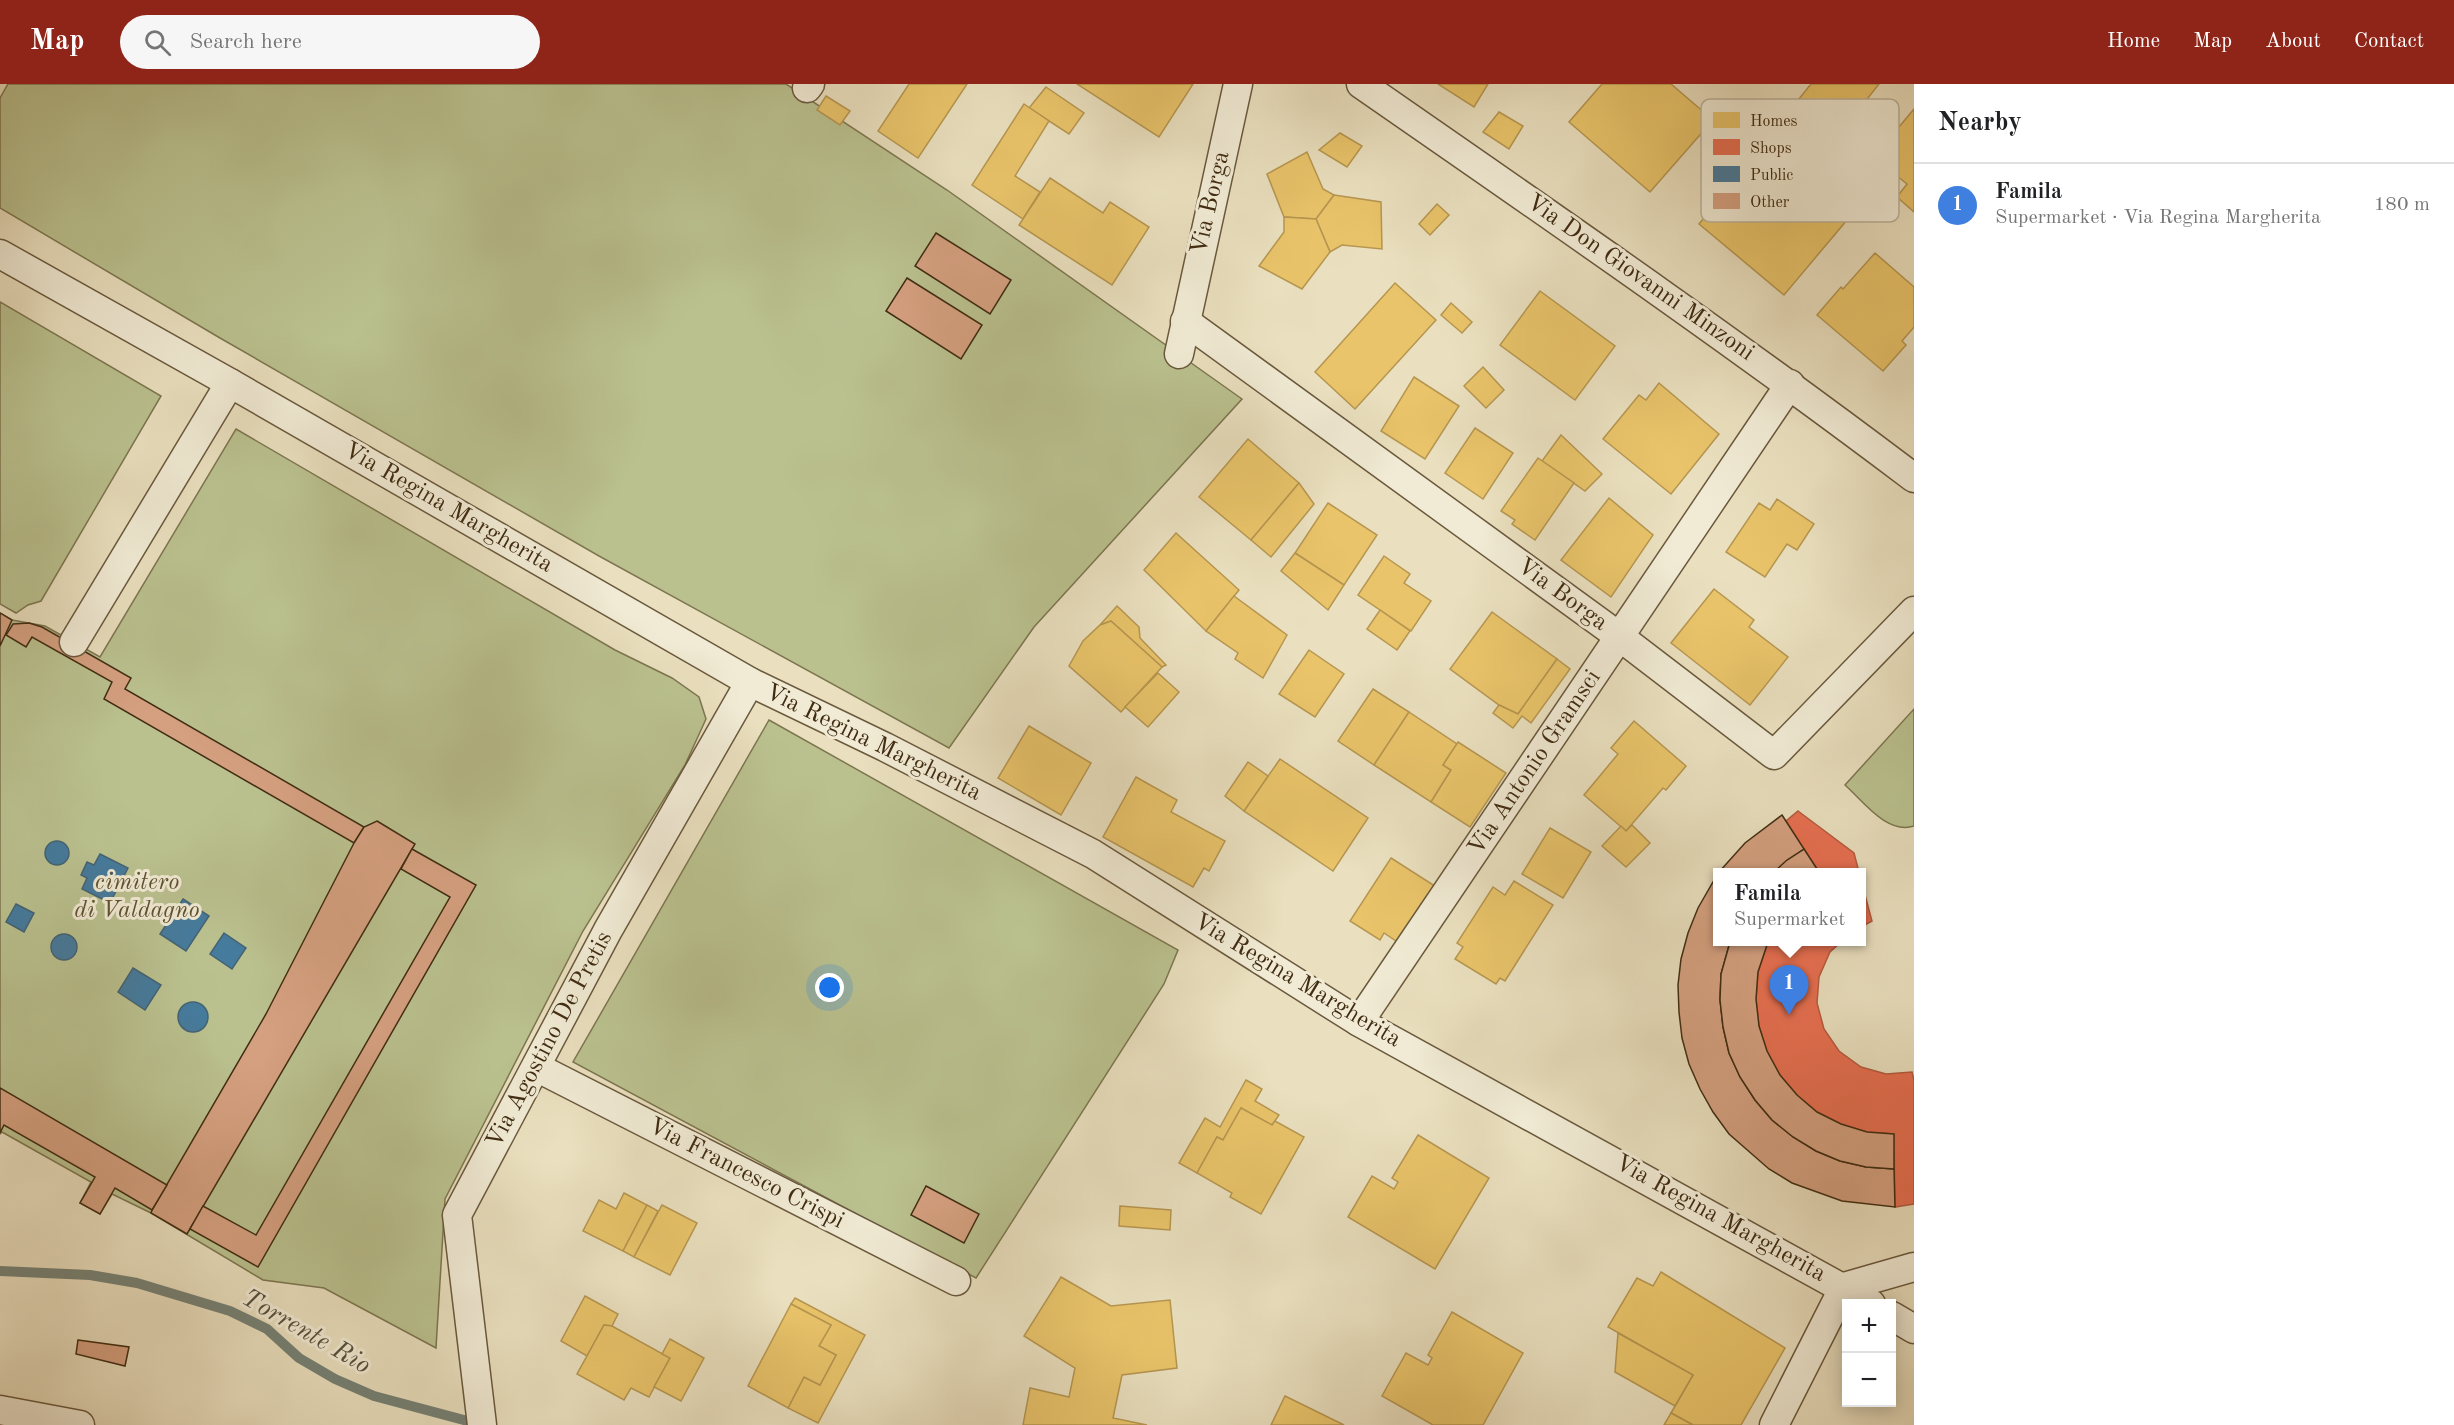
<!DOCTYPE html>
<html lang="en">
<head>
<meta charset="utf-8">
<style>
	body { margin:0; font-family:"Old Standard TT",serif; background:#f6f6f6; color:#202124 }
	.controls { position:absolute; right:18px; bottom:18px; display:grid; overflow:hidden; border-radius:0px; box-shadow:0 3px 15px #0003 }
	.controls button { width:54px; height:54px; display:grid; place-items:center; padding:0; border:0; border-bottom:2px solid #e0e0e0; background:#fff; color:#202124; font:30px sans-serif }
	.you { position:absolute; left:830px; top:904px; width:21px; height:21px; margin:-15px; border:4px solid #fff; border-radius:50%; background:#1a73e8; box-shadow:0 0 0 9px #1a73e833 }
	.badge { display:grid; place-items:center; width:39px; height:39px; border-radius:50%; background:#8f2418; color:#fff; font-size:20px; font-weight:700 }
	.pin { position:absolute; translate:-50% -50px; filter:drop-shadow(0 2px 3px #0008) }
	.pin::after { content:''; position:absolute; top:32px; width:21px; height:18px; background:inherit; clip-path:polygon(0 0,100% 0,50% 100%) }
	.popup { position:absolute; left:1713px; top:784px; width:153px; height:78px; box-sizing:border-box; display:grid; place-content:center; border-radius:0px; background:#fff; filter:drop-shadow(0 2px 4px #0005); font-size:20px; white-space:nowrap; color:#757577 }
	.popup b { font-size:22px; color:#202124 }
	.popup::after { content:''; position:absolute; left:50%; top:100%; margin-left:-12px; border:12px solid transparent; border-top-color:#fff }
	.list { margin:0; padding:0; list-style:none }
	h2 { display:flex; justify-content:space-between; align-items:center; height:78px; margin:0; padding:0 24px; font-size:26px }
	h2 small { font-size:20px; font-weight:400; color:#757577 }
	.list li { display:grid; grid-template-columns:39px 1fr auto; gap:18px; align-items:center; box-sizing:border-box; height:84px; padding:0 24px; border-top:2px solid #e0e0e0 }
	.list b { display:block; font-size:22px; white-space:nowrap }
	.list p { margin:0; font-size:20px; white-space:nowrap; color:#757577 }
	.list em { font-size:20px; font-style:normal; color:#757577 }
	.icon { flex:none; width:33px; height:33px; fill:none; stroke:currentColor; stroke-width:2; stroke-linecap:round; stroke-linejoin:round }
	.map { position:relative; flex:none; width:1914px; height:1341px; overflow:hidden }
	header { display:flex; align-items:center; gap:36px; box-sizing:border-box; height:84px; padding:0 30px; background:#8f2418; color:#fff }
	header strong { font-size:28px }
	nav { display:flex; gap:33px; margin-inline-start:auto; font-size:21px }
	.search { width:420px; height:54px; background:#f6f6f6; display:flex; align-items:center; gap:15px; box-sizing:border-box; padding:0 21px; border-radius:33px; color:#757577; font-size:22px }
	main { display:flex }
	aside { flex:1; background:#fff }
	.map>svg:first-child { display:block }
	.green { fill:#bac18f; stroke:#7d7650; stroke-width:1.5 }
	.homes { fill:#e9c46a; stroke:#b69650; stroke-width:1.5 }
	.shops { fill:#e76f51; stroke:#b55b3e; stroke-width:1.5 }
	.public { fill:#457b9d; stroke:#446373; stroke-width:1.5 }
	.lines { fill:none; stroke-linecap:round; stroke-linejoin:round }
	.stream { stroke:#768276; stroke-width:10 }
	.building { fill:#d5a080; stroke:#402c12; stroke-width:1.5 }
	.street-casing { stroke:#6a593d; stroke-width:31 }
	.street { stroke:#f1ebd5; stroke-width:28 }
	.labels { text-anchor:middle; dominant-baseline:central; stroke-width:6; stroke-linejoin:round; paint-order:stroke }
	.street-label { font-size:24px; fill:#402c12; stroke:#f1ebd5 }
	.park-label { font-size:24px; font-style:italic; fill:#5e5131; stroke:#f1ebd5 }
	.water-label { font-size:26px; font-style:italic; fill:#56503c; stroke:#f1ebd5 }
	.key { fill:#f1ebd5; stroke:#bcb29a; stroke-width:1.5 }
	.key-label { font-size:16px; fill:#402c12 }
</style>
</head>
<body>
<header>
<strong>Map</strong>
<div class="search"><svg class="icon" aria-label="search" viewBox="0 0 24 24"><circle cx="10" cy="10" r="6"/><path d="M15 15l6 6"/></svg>Search here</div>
<nav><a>Home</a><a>Map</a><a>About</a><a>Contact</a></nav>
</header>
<main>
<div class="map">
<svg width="1914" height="1341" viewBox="0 0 1914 1341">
	<rect width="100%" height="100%" fill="#eae0bf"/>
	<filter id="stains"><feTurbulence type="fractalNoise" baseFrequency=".00333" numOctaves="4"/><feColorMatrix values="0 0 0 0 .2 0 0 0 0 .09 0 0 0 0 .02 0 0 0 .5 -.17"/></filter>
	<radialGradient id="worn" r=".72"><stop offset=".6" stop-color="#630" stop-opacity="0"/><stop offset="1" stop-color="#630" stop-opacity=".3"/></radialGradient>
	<!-- green -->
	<g class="green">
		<polygon points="8,0 786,0 947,106 1242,315 1034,543 949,664 599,472 220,254 0,124 0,14"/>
		<polygon points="0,218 161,312 41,517 28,521 16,529 0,520"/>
		<polygon points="236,345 615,566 672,594 699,613 706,635 685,681 583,847 445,1115 436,1264 324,1204 263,1196 151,1129 112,1110 100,1130 80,1119 91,1098 2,1048 0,1050 0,529 12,536 45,542 100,573"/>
		<path d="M1914,625V742C1887,751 1863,717 1845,701Z"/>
		<polygon points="769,636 1178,866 1164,900 976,1194 573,978"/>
	</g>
	<!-- homes -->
	<g class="homes">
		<polygon points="909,0 967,0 918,74 878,47"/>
		<polygon points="1077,0 1193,0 1159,53"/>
		<polygon points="1438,0 1488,0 1474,23"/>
		<polygon points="1602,0 1671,0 1713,36 1650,108 1569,38"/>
		<polygon points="1811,0 1879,0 1849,38 1836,27 1823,43 1794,21"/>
		<polygon points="1046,3 1084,29 1069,50 1029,24"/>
		<polygon points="826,12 850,27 840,41 817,26"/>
		<polygon points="1024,20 1049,37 1015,92 1040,108 1023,135 972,101"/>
		<polygon points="1914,25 1914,128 1897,113 1907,100 1874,73"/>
		<polygon points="1499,28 1523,42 1509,65 1483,48"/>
		<polygon points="1340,49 1362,62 1347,83 1319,66"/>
		<polygon points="1762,65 1847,136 1784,211 1699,140"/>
		<polygon points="1307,68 1323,105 1334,111 1316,135 1284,133 1267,90"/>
		<polygon points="1050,94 1103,129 1110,118 1149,143 1112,201 1019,141"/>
		<polygon points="1334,111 1381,118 1382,165 1342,161 1330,168 1316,135"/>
		<polygon points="1437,120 1449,131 1430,151 1419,140"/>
		<polygon points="1284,133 1316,135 1330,168 1302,205 1259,182 1284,148"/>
		<polygon points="1875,169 1914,203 1914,243 1902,257 1906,261 1883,287 1817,231 1841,203 1843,205"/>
		<polygon points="1395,199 1436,236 1355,325 1315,288"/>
		<polygon points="1540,207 1615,262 1575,316 1500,261"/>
		<polygon points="1451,219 1472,238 1462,249 1441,231"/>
		<polygon points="1483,283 1504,306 1486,324 1464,302"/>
		<polygon points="1414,293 1459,322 1425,375 1381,347"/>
		<polygon points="1659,299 1719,350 1671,410 1603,355 1639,311 1646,316"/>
		<polygon points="1475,344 1513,369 1483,415 1445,389"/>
		<polygon points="1561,351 1602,390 1585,407 1542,377"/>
		<polygon points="1248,355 1299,399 1251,456 1199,413"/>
		<polygon points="1538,374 1574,399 1535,456 1512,440 1515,436 1501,427"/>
		<polygon points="1299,399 1314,420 1271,473 1251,456"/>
		<polygon points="1609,414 1653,451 1611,513 1561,476"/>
		<polygon points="1777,415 1814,440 1797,466 1787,460 1765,493 1726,468 1759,419 1770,426"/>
		<polygon points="1328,419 1377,451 1344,501 1295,469"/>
		<polygon points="1176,449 1239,506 1206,547 1144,486"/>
		<polygon points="1295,469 1344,501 1328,526 1281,487"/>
		<polygon points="1384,472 1410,490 1404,499 1431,517 1411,547 1358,511"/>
		<polygon points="1714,505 1754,536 1749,543 1788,573 1750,621 1671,559"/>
		<polygon points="1234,512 1287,551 1263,594 1235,575 1238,569 1206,547"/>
		<polygon points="1117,522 1139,543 1140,554 1166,581 1162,583 1111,537 1100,541"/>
		<polygon points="1380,526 1410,547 1397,566 1367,545"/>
		<polygon points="1492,528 1557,575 1518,630 1499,621 1450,585"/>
		<polygon points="1111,537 1162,583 1121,628 1069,582 1083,557 1100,541"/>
		<polygon points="1309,566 1344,590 1315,633 1279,610"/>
		<polygon points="1557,575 1570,585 1531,639 1522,632 1513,644 1493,629 1499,621 1518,630"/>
		<polygon points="1158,589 1179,608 1148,643 1125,623"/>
		<polygon points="1373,605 1409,628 1374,681 1338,657"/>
		<polygon points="1409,628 1457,660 1443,681 1451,686 1431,718 1374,681"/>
		<polygon points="1634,637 1686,682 1666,706 1663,704 1626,747 1584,711 1618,670 1611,664"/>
		<polygon points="1029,642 1091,679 1061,731 998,694"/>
		<polygon points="1458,658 1506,689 1470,743 1431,718 1451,686 1443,681"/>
		<polygon points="1280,675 1368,734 1333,787 1244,727"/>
		<polygon points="1248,678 1268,692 1244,727 1225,712"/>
		<polygon points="1136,693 1177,716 1171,728 1225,757 1209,787 1204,784 1193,803 1103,753"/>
		<polygon points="1632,741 1650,759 1626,783 1602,762 1621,742 1626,747"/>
		<polygon points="1550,744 1591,768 1563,814 1522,790"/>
		<polygon points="1391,774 1438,804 1402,861 1384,849 1380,856 1350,837"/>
		<polygon points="1514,797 1553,821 1505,897 1500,894 1496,900 1455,875 1463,863 1457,859 1493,803 1505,811"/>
		<polygon points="1246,996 1262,1005 1255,1017 1279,1031 1272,1041 1241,1024 1223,1056 1217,1053 1197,1089 1179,1079 1205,1034 1220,1043"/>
		<polygon points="1241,1024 1272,1041 1275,1037 1304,1053 1261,1130 1230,1113 1232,1109 1197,1089 1217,1053 1223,1056"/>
		<polygon points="1418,1051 1489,1094 1435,1185 1348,1133 1372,1092 1394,1105 1398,1098 1392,1094"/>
		<polygon points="624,1109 647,1121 623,1167 583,1147 599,1116 616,1125"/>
		<polygon points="647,1121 658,1127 634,1173 623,1167"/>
		<polygon points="662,1121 697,1139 670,1191 634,1173"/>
		<polygon points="1120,1122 1171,1126 1170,1146 1119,1142"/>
		<polygon points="1661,1188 1785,1264 1741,1341 1693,1341 1671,1329 1693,1291 1608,1243 1637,1194 1653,1202"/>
		<polygon points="1061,1193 1111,1222 1170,1216 1177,1284 1122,1291 1113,1334 1147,1341 1023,1341 1030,1304 1069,1313 1075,1284 1024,1252"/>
		<polygon points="585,1212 618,1230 612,1242 604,1241 587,1272 561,1257"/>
		<polygon points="795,1214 865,1251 818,1339 788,1324 804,1293 820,1301 836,1271 819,1262 831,1241 791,1220"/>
		<polygon points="791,1220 831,1241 819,1262 836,1271 820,1301 804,1293 788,1324 748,1302"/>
		<polygon points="1452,1228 1523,1269 1483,1341 1433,1341 1382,1312 1406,1269 1428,1281 1432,1274 1428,1271"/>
		<polygon points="604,1241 612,1242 670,1274 649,1313 631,1304 624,1316 577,1290"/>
		<polygon points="1618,1249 1693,1291 1675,1322 1615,1288"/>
		<polygon points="670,1255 704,1274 681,1317 654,1303 670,1274 662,1270"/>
		<polygon points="1285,1312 1344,1341 1271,1341"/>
		<polygon points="1671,1329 1693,1341 1664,1341"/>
	</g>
	<!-- shops -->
	<g class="shops">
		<polygon points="1798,727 1854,769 1859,788 1819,788 1786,737"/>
		<polygon points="1861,796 1872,837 1861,843"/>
		<polygon points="1768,858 1841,858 1830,868 1819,893 1817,919 1824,945 1839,967 1861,983 1886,990 1912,988 1914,996 1914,1120 1895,1123 1894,1050 1867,1048 1841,1040 1817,1028 1797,1011 1780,991 1767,967 1759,942 1756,915 1758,888"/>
	</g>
	<!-- public -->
	<g class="public">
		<circle cx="57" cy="769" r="12"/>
		<polygon points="100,770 128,784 110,819 82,805 87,794 81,791 87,778 94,781"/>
		<polygon points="183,815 209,832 186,867 160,850"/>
		<polygon points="16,820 34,829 24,848 6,838"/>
		<polygon points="224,849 246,864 232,885 210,870"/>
		<circle cx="64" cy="863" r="13"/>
		<polygon points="133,884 161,901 145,926 118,908"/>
		<circle cx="193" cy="933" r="15"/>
	</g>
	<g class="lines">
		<!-- stream -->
		<polyline class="stream" points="0,1187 90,1191 137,1199 230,1227 267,1245 299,1274 335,1295 374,1312 479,1340"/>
	</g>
	<!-- building -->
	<g class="building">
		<polygon points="936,149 1011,196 990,230 915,182"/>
		<polygon points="907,194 982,241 961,275 886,227"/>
		<polygon points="0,529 12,536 0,562"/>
		<polygon points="29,539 42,543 131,594 125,605 364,743 354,759 104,615 112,598 32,553 26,563 6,551 13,540"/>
		<polygon points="1782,731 1804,765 1774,788 1719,788 1745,759"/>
		<polygon points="377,737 415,760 187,1150 151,1129 152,1126 266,930 354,759 364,743"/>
		<polygon points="412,765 476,801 258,1183 190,1145 203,1122 256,1151 450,813 401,785"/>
		<polygon points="1804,765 1819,788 1774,788 1787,776"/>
		<polygon points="1717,791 1717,858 1730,858 1721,890 1720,916 1723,943 1729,969 1740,993 1755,1016 1772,1036 1793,1053 1816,1067 1840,1077 1866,1083 1894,1085 1895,1123 1842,1117 1792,1099 1769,1085 1729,1050 1713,1028 1700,1005 1689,980 1682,954 1679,928 1678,901 1681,875 1688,849 1698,824"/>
		<polygon points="1730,858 1768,858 1758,888 1756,915 1759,942 1767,967 1780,991 1797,1011 1817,1028 1841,1040 1867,1048 1894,1050 1894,1085 1866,1083 1840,1077 1816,1067 1793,1053 1772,1036 1755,1016 1740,993 1729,969 1723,943 1720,916 1721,890"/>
		<polygon points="0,1004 167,1101 152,1126 115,1104 100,1130 80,1119 95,1093 4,1041 0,1049"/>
		<polygon points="926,1102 979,1130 964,1159 911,1131"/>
		<polygon points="78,1256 129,1263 125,1282 76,1270"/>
	</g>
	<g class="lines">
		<!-- street casing -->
		<g class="street-casing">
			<g id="street">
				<path d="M1361,0C1547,129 1733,257 1914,394"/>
				<polyline points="807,4 810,0"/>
				<polyline points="0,170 230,299 750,598 885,663 1093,770 1359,938 1871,1220"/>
				<polyline points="1185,237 1620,553 1774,671 1914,527"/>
				<polyline points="1179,270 1238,0"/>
				<polyline points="74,558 230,299"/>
				<polyline points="1359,938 1790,300"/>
				<polyline points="536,983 956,1197"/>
				<polyline points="1892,1232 1914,1245"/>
				<polyline points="0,1326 80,1341"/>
				<polyline points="482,1341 457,1131 608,846 750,598"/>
				<polyline points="1774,1341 1844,1203 1914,1183"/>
			</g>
		</g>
		<!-- street -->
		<use href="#street" class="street"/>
	</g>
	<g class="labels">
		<!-- street labels -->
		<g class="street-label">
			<text transform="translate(1211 119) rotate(-77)">Via Borga</text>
			<text transform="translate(1640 194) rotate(35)">Via Don Giovanni Minzoni</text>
			<text transform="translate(448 424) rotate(30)">Via Regina Margherita</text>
			<text transform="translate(1562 511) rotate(36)">Via Borga</text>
			<text transform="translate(873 659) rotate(26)">Via Regina Margherita</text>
			<text transform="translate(1535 679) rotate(-56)">Via Antonio Gramsci</text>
			<text transform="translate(1297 897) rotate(31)">Via Regina Margherita</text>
			<text transform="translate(550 956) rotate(-62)">Via Agostino De Pretis</text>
			<text transform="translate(746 1090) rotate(27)">Via Francesco Crispi</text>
			<text transform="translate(1720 1135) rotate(29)">Via Regina Margherita</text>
		</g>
		<!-- park labels -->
		<g class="park-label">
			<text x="137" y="799">cimitero<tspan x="137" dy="28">di Valdagno</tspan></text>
		</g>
		<!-- water labels -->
		<g class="water-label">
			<text transform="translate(306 1248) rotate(30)">Torrente Rio</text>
		</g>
	</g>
	<!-- legend -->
	<rect x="1701" y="15" width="198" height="123" rx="9" class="key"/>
	<rect x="1713" y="28" width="27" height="16" fill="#e9c46a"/>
	<rect x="1713" y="55" width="27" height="16" fill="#e76f51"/>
	<rect x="1713" y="82" width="27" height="16" fill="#457b9d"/>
	<rect x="1713" y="109" width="27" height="16" fill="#d5a080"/>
	<g class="key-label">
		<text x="1750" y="42">Homes</text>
		<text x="1750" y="69">Shops</text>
		<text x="1750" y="96">Public</text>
		<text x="1750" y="123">Other</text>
	</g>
	<rect width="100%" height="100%" filter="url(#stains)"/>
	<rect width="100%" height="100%" fill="url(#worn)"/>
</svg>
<div class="controls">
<button>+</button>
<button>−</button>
</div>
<div class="you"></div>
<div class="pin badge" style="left:1789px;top:931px;background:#3f7fe0">1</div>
<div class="popup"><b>Famila</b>Supermarket</div>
</div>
<aside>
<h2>Nearby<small></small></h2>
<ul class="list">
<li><span class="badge" style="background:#3f7fe0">1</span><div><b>Famila</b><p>Supermarket · Via Regina Margherita</p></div><em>180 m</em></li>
</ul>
</aside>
</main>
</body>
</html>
